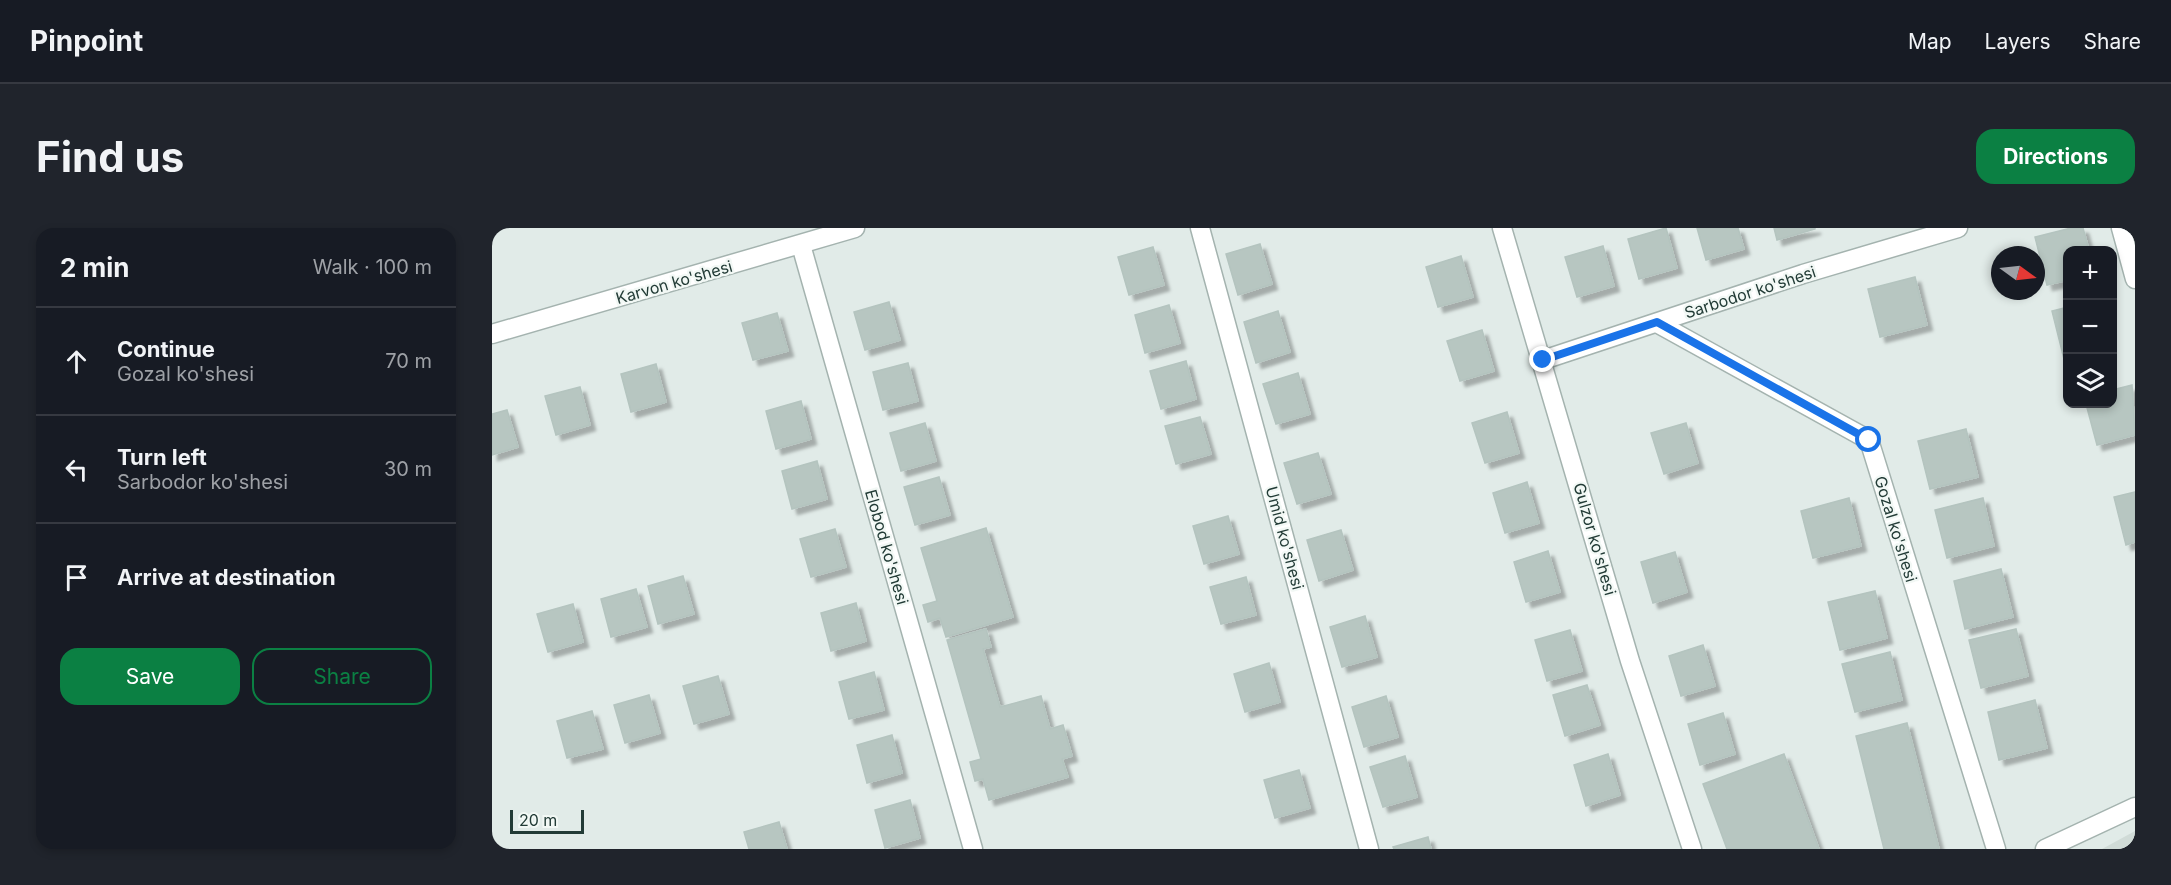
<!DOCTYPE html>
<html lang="en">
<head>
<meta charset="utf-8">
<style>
	body { margin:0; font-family:Inter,sans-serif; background:#20242c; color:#f1f3f6 }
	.controls { position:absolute; right:18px; top:18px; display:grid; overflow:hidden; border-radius:12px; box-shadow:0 3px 9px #0003 }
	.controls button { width:54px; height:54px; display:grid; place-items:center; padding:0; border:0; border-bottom:2px solid #363941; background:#171b24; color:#f1f3f6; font:30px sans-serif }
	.compass { position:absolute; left:1499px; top:18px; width:54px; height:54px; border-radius:50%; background:#171b24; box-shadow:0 3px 9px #0003; rotate:105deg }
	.scale { position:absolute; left:18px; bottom:15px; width:74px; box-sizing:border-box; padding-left:6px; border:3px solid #223b36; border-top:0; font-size:16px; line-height:21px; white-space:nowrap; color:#223b36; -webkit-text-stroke:4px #f2f8f5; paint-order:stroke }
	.stop { position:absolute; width:18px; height:18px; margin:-14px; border:4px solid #1a73e8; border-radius:50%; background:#fff }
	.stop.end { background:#1a73e8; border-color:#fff; box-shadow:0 2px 6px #0008 }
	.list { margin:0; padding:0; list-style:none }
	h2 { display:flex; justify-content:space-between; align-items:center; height:78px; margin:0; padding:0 24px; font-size:26px }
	h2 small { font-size:20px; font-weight:400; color:#9ea1a6 }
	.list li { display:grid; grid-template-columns:39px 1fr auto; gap:18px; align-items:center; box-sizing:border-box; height:108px; padding:0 24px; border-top:2px solid #363941 }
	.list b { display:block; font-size:22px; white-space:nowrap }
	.list p { margin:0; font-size:20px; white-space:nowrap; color:#9ea1a6 }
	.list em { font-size:20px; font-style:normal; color:#9ea1a6 }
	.actions { display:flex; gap:12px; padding:18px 24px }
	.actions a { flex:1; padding:14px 0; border:2px solid #0b8043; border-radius:18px; text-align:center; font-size:21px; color:#0b8043 }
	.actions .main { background:#0b8043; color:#fff }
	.icon { flex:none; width:33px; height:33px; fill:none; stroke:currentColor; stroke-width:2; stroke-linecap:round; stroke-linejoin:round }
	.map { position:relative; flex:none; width:1643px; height:621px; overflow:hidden; border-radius:18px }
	header { display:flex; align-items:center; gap:36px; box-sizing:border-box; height:84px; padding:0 30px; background:#171b24; border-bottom:2px solid #363941 }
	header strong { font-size:28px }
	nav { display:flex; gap:33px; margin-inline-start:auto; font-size:21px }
	.intro { display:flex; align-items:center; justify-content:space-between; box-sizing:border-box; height:144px; padding:0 36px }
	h1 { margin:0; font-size:42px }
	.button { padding:15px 27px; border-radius:18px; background:#0b8043; color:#fff; font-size:21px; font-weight:700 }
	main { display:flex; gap:36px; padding:0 36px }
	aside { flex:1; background:#171b24; border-radius:18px; box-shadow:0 3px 9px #0003 }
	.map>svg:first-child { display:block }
	.built { fill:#d0dbd7 }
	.building { fill:#b7c6c1; stroke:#b4c4bf; stroke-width:1.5; filter:url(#shadow) }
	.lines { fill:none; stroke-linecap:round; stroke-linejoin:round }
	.minor-casing { stroke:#a4b3af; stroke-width:21 }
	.minor { stroke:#fff; stroke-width:18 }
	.route { stroke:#1a73e8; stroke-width:8 }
	.labels { text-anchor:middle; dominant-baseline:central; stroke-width:4.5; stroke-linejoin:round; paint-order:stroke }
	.street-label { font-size:16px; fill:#223b36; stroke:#f2f8f5 }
</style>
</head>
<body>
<header>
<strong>Pinpoint</strong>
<nav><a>Map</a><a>Layers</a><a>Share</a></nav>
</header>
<div class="intro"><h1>Find us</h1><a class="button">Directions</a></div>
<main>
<aside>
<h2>2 min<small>Walk · 100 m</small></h2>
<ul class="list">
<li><svg class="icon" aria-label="ahead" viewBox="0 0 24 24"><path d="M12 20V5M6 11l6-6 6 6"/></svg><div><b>Continue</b><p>Gozal ko'shesi</p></div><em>70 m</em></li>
<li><svg class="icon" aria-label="left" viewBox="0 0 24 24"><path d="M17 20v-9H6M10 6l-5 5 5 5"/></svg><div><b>Turn left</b><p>Sarbodor ko'shesi</p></div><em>30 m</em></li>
<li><svg class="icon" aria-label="arrive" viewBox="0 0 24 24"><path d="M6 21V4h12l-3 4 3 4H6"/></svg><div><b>Arrive at destination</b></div></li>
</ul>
<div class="actions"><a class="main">Save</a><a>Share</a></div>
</aside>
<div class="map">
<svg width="1643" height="621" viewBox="0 0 1643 621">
	<defs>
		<filter id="shadow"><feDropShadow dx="5.5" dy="5.5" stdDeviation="1.5" flood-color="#0004"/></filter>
	</defs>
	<rect width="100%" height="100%" fill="#e1ebe8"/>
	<!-- built -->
	<polygon class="built" points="1643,603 1643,621 1610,621"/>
	<!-- building -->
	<g class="building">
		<polygon points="1174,0 1185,40 1147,51 1136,11"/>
		<polygon points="1205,0 1246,0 1252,21 1214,32"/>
		<polygon points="1282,0 1323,0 1323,1 1285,12"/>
		<polygon points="1579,0 1591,0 1597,22 1576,22 1576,52 1555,57 1543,9"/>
		<polygon points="768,16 780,56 746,67 734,26"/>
		<polygon points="1111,18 1122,58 1085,69 1073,29"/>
		<polygon points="661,19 672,57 637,67 626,29"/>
		<polygon points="969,28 981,69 946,79 934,39"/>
		<polygon points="1423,49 1435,97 1388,109 1376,61"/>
		<polygon points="397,74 408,112 373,122 362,84"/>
		<polygon points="677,77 688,115 653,125 643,87"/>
		<polygon points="1576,79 1576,130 1572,131 1560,83"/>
		<polygon points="786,83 798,124 764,135 752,94"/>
		<polygon points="285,85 296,123 261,132 250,95"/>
		<polygon points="990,102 1002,143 968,153 955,113"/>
		<polygon points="694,133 704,171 669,181 658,143"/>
		<polygon points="416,135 426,173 391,182 381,144"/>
		<polygon points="164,136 174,174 139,184 129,146"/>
		<polygon points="806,145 818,186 784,196 771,156"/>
		<polygon points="1640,157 1643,207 1605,217 1594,176 1620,176 1620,162"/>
		<polygon points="88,159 98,197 64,207 53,168"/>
		<polygon points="309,173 319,211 284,221 274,183"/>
		<polygon points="15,182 26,219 0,227 0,186"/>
		<polygon points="1015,184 1027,225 993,235 980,195"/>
		<polygon points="708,189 719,226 684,236 673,198"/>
		<polygon points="433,195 444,233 409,243 398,205"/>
		<polygon points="1194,195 1206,235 1172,246 1159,205"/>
		<polygon points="1474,201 1486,249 1438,261 1426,213"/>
		<polygon points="826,225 839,266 805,276 792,235"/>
		<polygon points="325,233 335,271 300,281 290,243"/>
		<polygon points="447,249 458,287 423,297 412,259"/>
		<polygon points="1035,254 1047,295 1013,305 1001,265"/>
		<polygon points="1643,264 1643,314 1634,317 1622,269"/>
		<polygon points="1357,270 1369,318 1321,330 1309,283"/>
		<polygon points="1491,270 1502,318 1455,330 1443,282"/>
		<polygon points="736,288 747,326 712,336 701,298"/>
		<polygon points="494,300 521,389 454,409 448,390 436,394 431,377 445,373 429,320"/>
		<polygon points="343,301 354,339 319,349 308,311"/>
		<polygon points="849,302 861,342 827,353 815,312"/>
		<polygon points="1056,323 1068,364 1034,374 1022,334"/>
		<polygon points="1183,324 1195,364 1161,375 1149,334"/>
		<polygon points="1509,341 1521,389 1473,401 1462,353"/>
		<polygon points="191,348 202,386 166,396 156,358"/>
		<polygon points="754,349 764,387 729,396 718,359"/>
		<polygon points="144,361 155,399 119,409 109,371"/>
		<polygon points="1383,363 1395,410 1348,422 1336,374"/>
		<polygon points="364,375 374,413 339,423 329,385"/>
		<polygon points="81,376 91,414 56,424 45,386"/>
		<polygon points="873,388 885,429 850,439 838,399"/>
		<polygon points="494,401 499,419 491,421 508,479 549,468 558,501 571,497 580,528 570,531 576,549 497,572 491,551 483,553 478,534 489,531 455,412"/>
		<polygon points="1524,401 1536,448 1489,460 1477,412"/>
		<polygon points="1078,402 1090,443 1055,453 1043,412"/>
		<polygon points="1211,417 1223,458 1189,468 1177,428"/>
		<polygon points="1398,424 1410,472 1363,484 1350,436"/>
		<polygon points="777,435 788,474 753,484 742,446"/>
		<polygon points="382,444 392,482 357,491 347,454"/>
		<polygon points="226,448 237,486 202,496 191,458"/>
		<polygon points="1095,457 1108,497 1073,508 1061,467"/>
		<polygon points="157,467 168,505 133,515 122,477"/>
		<polygon points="894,468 906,509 872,519 860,479"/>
		<polygon points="1543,472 1555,520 1507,532 1496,484"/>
		<polygon points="100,483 111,521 75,530 65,493"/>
		<polygon points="1231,485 1243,526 1208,537 1196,496"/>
		<polygon points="1415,495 1447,621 1392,621 1364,508"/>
		<polygon points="400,507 410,545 375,555 365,517"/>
		<polygon points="1116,526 1128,567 1094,578 1082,537"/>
		<polygon points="1292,526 1327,621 1235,621 1211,556"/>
		<polygon points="913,528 925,569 891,579 878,539"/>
		<polygon points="807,542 818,580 783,590 772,552"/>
		<polygon points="418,572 428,610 393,620 383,582"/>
		<polygon points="287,594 295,621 257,621 252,604"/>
		<polygon points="936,609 939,621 902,621 901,619"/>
	</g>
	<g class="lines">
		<!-- minor casing -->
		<g class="minor-casing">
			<g id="minor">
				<polyline points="708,0 877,621"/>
				<polyline points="1010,0 1138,433 1200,621"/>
				<polyline points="1629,0 1643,51"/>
				<polyline points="309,17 481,621"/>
				<polyline points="1165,95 1377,212 1504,621"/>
				<polyline points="0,106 363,0"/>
				<polyline points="1051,132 1311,46 1466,0"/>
				<polyline points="1553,621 1643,579"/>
			</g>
		</g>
		<!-- minor -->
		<use href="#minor" class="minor"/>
	</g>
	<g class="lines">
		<!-- route -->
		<polyline class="route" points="1051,132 1165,94 1377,212"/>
	</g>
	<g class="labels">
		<!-- street labels -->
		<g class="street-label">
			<text transform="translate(182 54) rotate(-16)">Karvon ko'shesi</text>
			<text transform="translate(1258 64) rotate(-18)">Sarbodor ko'shesi</text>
			<text transform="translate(1404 301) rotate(73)">Gozal ko'shesi</text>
			<text transform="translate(793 310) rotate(75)">Umid ko'shesi</text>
			<text transform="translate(1103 311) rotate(74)">Gulzor ko'shesi</text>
			<text transform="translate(395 319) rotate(74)">Elobod ko'shesi</text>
		</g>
	</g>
</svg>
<div class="controls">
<button>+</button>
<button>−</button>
<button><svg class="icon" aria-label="layers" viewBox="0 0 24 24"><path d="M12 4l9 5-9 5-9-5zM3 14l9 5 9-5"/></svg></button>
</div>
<svg class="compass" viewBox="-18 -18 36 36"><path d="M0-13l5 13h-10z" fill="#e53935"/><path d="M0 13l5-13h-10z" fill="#9ea1a6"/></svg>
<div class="scale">20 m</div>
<div class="stop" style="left:1377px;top:212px"></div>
<div class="stop end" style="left:1051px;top:132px"></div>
</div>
</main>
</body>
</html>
